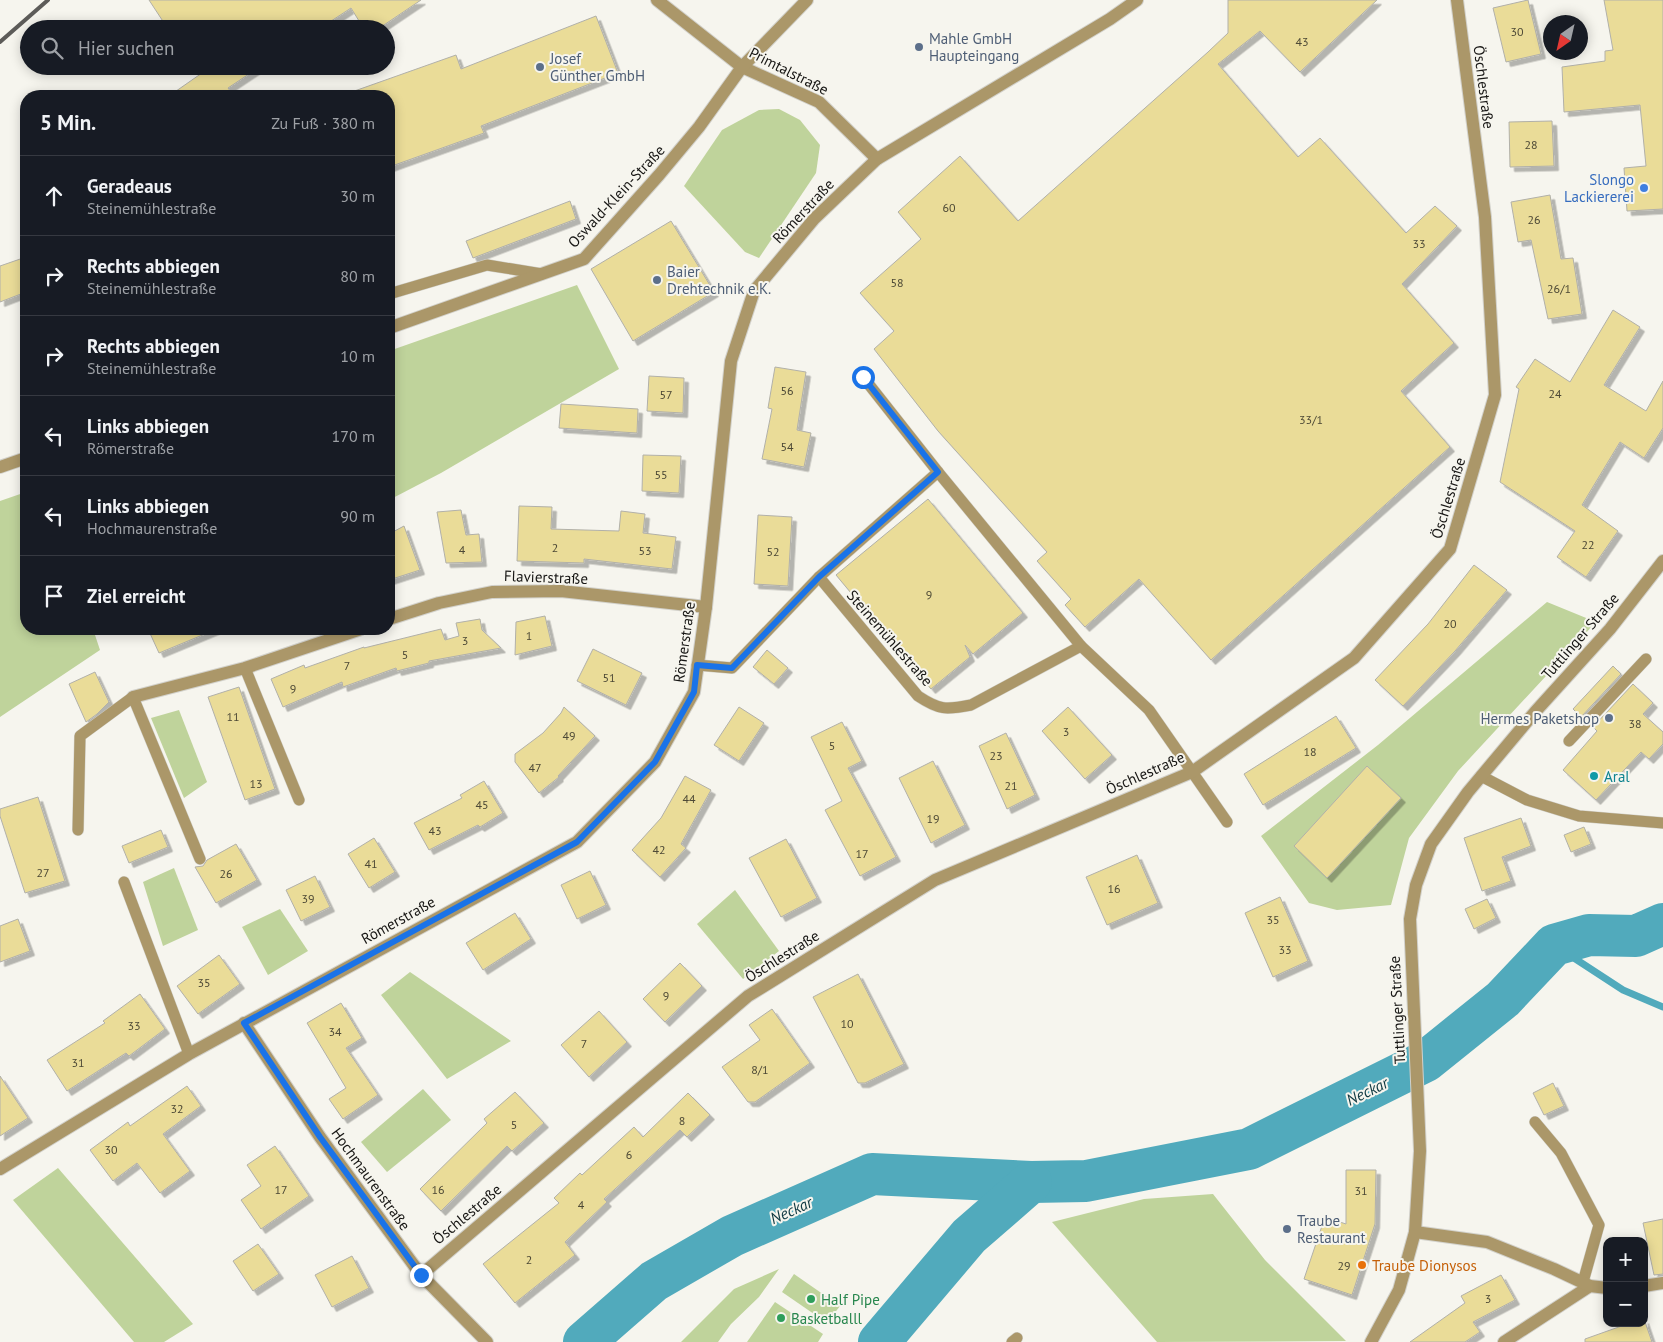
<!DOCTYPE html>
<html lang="de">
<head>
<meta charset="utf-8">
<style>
	body { margin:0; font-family:"PT Sans",sans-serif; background:#242831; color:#f1f3f6 }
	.controls { position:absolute; right:15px; bottom:15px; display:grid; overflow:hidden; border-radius:10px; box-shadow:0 2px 12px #0003 }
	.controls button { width:45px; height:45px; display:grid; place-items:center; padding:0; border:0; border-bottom:1px solid #363941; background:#171b24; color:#f1f3f6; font:25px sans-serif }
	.compass { position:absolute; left:1543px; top:15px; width:45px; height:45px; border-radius:50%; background:#171b24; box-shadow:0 2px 12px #0003; rotate:214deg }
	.stop { position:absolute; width:15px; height:15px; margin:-11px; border:4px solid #1a73e8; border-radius:50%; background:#fff }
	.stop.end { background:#1a73e8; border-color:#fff; box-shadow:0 1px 5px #0008 }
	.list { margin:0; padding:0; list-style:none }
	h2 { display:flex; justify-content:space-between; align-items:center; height:65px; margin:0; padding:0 20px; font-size:21px }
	h2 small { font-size:16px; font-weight:400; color:#9ea1a6 }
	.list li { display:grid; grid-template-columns:32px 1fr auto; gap:15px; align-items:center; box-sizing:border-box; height:80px; padding:0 20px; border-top:1px solid #363941 }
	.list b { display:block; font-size:19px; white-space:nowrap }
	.list p { margin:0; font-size:16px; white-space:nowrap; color:#9ea1a6 }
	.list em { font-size:16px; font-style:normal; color:#9ea1a6 }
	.icon { flex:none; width:28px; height:28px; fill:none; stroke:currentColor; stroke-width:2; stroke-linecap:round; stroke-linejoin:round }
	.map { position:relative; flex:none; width:1663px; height:1342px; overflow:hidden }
	.search { position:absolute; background:#171b24; box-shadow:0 2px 12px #0003; left:20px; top:20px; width:375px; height:55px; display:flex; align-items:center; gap:12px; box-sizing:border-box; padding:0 18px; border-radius:28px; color:#9ea1a6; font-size:19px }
	.panel { position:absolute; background:#171b24; box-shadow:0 2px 12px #0003; left:20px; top:90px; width:375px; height:545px; border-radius:20px }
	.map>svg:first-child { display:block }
	.green { fill:#bfd39b }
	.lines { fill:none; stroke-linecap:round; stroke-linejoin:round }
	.stream { stroke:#51aabc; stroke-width:7 }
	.river { stroke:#51aabc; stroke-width:42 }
	.building { fill:#eadc98; stroke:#b1b0a9; filter:url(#shadow) }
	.service-casing { stroke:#d2d1cb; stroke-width:12 }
	.minor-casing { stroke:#d2d1cb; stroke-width:14 }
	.tertiary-casing { stroke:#d2d1cb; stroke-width:14 }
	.service { stroke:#ab9769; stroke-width:11 }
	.minor { stroke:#ab9769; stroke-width:12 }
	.tertiary { stroke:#ab9769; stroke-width:12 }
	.rail { stroke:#5d5c59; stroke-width:4 }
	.route { stroke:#1a73e8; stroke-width:6 }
	.service-dot { fill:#5c6f8a; stroke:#f6f5ee; stroke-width:2 }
	.shop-dot { fill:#3f7fe0; stroke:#f6f5ee; stroke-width:2 }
	.culture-dot { fill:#0f9aa8; stroke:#f6f5ee; stroke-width:2 }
	.food-dot { fill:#e8710a; stroke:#f6f5ee; stroke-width:2 }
	.leisure-dot { fill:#2e9e5b; stroke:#f6f5ee; stroke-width:2 }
	.labels { text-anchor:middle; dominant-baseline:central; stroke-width:4; stroke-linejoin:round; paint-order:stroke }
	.number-label { font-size:12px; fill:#4c4835 }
	.service-label { font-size:15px; fill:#4e5e75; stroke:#f6f5ee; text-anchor:start }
	.street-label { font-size:15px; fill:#171614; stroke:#f6f5ee }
	.shop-label { font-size:15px; fill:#366cbe; stroke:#f6f5ee; text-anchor:end }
	.culture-label { font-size:15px; fill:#0d838f; stroke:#f6f5ee; text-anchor:start }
	.food-label { font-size:15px; fill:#c56008; stroke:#f6f5ee; text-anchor:start }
	.leisure-label { font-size:15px; fill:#27864d; stroke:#f6f5ee; text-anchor:start }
	.water-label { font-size:16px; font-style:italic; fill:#0e3841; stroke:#f6f5ee }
</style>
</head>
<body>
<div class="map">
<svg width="1663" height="1342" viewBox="0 0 1663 1342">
	<defs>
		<filter id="shadow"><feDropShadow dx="4.5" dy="4.5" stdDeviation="0" flood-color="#0004"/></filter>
	</defs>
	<rect width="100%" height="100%" fill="#f6f5ee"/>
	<!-- green -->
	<g class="green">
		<polygon points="779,109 800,120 820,145 816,173 759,258 745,252 684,186 722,130 759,110"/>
		<polygon points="577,285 619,369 441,473 389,500 389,351"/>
		<polygon points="26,492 26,629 93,629 100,650 0,717 0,501"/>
		<polygon points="1547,602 1596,622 1458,771 1409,838 1391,905 1337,910 1309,903 1261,836 1378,745"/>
		<polygon points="179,710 207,782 184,798 151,718"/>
		<polygon points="174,868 198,930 163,946 143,882"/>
		<polygon points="735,890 779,951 743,979 697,924"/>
		<polygon points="280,909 308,951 268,975 242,927"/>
		<polygon points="410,972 511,1041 447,1079 381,995"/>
		<polygon points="423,1089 451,1120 387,1172 361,1142"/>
		<polygon points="58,1168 193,1324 164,1342 134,1342 13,1200"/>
		<polygon points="1213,1194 1265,1260 1346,1341 1157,1342 1052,1222 1144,1199"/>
		<polygon points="779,1269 759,1297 731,1324 718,1342 681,1342 734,1289"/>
		<polygon points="794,1274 840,1306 827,1323 782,1292"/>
		<polygon points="775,1302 823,1334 818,1342 747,1342"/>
	</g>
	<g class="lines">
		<!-- stream -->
		<polyline class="stream" points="1554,945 1623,990 1663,1007"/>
		<!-- river -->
		<g class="river">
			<polyline points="584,1342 654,1281 732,1236 872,1174 1031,1182 1086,1181 1249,1149 1426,1061 1503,999 1554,945 1589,935 1636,936 1663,924"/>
			<polyline points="879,1342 969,1236 1031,1182"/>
		</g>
	</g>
	<!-- building -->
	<g class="building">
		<polygon points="149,0 421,0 378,29 364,29 351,8 319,29 168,29"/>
		<polygon points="1228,0 1377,0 1300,72 1260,31 1218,64 1298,157 1320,138 1406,233 1435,206 1457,226 1402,284 1454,343 1401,391 1450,447 1211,660 1139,579 1085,627 1065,605 1071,599 1037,561 1047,552 938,431 874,349 894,331 860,293 921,239 898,212 960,156 1018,221 1208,52 1228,33"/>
		<polygon points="1528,0 1541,54 1506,62 1493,8"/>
		<polygon points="1604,0 1663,0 1663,209 1627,211 1624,168 1646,166 1640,105 1564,112 1562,67 1605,61 1605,51 1613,50"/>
		<polygon points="596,16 618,73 481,126 484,133 389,167 389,96 347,96 346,94 456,55 461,69"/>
		<polygon points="212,66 261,66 228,88 234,96 169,96"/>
		<polygon points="1552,121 1554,166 1510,167 1509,122"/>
		<polygon points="1550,195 1561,259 1573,258 1582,314 1548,319 1531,240 1518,242 1511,202"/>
		<polygon points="570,201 576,219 473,258 466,241"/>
		<polygon points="671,221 714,292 633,341 591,269"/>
		<polygon points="26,257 26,292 0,302 0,266"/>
		<polygon points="1613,310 1640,327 1604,385 1646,411 1663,381 1663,428 1644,458 1620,442 1582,505 1618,531 1586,577 1557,557 1575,531 1500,482 1519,389 1516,387 1535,359 1570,382"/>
		<polygon points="775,367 806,372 797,430 811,433 804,467 762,459 772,409 768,408"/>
		<polygon points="649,376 684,378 683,413 647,411"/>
		<polygon points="561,404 638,409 637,433 559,428"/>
		<polygon points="643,455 681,456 679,493 642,491"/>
		<polygon points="928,499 1023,613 973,654 965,645 970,657 931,689 836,575"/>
		<polygon points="519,506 552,507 551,529 619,531 621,511 645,514 643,533 676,537 672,569 584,559 584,563 517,561"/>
		<polygon points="461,510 466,535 479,534 482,562 446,563 437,512"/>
		<polygon points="758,515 792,517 788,586 754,584"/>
		<polygon points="404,526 420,570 389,580 389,534"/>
		<polygon points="1474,565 1507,590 1455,651 1403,706 1375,680 1428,624"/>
		<polygon points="545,616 552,646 515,655 516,622"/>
		<polygon points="480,619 482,630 501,648 429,661 429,663 397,671 396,668 343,687 342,682 283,707 271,679 304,665 305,668 364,647 364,648 441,629 445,640 459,636 456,623"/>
		<polygon points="148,629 217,629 159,653"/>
		<polygon points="593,649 642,673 626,705 577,681"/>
		<polygon points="767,650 788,668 774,684 753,667"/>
		<polygon points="1613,666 1621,674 1581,717 1573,709"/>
		<polygon points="95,672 109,702 97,714 86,722 69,684"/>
		<polygon points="1633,684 1653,703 1643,714 1663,732 1663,744 1649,759 1641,752 1596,800 1563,770 1597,731 1593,727"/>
		<polygon points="239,687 275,789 245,800 208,697"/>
		<polygon points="564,707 595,736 558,776 559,777 539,793 515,762 515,754 543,733 561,713"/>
		<polygon points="739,707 764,723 739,761 714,745"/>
		<polygon points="1068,707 1112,755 1085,779 1042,731"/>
		<polygon points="1336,716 1356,748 1263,805 1244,774"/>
		<polygon points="842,722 862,761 848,768 896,857 860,876 825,810 842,801 811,737"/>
		<polygon points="1006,733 1035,795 1007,809 979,746"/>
		<polygon points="933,761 965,825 931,843 899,778"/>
		<polygon points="1367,766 1401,798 1327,878 1294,846"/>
		<polygon points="685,776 711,790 681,844 686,848 660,877 632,850 661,818"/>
		<polygon points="484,781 503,813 480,827 478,825 429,850 414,823 462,798 460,795"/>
		<polygon points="38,797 65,881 25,893 0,816 0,809"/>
		<polygon points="1521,818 1531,846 1502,857 1511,881 1482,891 1464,838"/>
		<polygon points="1584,827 1591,844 1571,852 1564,835"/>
		<polygon points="161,830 168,847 129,863 122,846"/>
		<polygon points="374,838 395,872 369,888 348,854"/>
		<polygon points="786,839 817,898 781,917 749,858"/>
		<polygon points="236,844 257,880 216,903 195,867 203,866 207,860"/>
		<polygon points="1137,855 1158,903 1107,925 1086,877"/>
		<polygon points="590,871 606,905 577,919 561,885"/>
		<polygon points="315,876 330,907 301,921 286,890"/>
		<polygon points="1280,897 1308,961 1273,977 1245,913"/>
		<polygon points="1487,899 1496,918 1474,929 1465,909"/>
		<polygon points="515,913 531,939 483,970 466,943"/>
		<polygon points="18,919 30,951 0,962 0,926"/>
		<polygon points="219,955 240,984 198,1014 177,986"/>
		<polygon points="680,963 702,986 665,1022 643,999"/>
		<polygon points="858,974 904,1064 865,1083 858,1083 813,997"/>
		<polygon points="140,994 165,1029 129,1056 126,1053 67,1091 47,1060 105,1023 103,1021"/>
		<polygon points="341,1003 362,1038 346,1048 378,1095 343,1119 329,1099 346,1088 307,1023"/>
		<polygon points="772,1009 810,1063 755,1102 748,1102 722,1067 760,1040 749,1025"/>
		<polygon points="599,1011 627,1042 589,1077 561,1045"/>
		<polygon points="0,1076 28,1118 0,1136"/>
		<polygon points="1553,1083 1564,1106 1544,1115 1533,1093"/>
		<polygon points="187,1086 201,1106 163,1134 190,1171 160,1193 137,1163 113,1181 90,1150 128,1122 130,1126"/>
		<polygon points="515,1092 544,1123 512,1151 507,1146 441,1211 420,1189 487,1123 484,1119"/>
		<polygon points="688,1093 710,1115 687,1137 680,1130 604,1199 607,1202 565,1242 575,1255 515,1303 483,1264 559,1203 554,1198 580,1173 582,1175 634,1127 643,1137"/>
		<polygon points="275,1146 309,1196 261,1229 241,1200 261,1186 247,1165"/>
		<polygon points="1346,1170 1376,1170 1375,1224 1352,1295 1304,1279 1325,1217 1346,1224"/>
		<polygon points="1663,1219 1663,1274 1654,1275 1643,1223"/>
		<polygon points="258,1244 279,1274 253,1291 233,1261"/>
		<polygon points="352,1256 369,1288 332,1307 315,1275"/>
		<polygon points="1501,1275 1515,1300 1473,1322 1480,1332 1465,1342 1410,1342 1465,1303 1461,1296"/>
		<polygon points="1644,1319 1652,1342 1585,1342 1585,1339 1630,1323 1644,1323"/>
	</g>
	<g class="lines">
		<!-- service casing -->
		<g class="service-casing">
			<g id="service">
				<polyline points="389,294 487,265 542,274"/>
				<polyline points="863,377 938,472"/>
				<path d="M819,577L918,696C939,710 946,710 971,705L1081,646"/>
				<polyline points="697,665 732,668 819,577 938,472 1081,646 1149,710 1227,822"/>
				<polyline points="245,668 299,800"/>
				<polyline points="1569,741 1646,659"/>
				<polyline points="1481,776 1527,800 1579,816 1663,823"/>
				<polyline points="78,830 80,736 133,697 200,859"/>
				<polyline points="124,882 189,1054"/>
				<polyline points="1535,1122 1561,1153 1599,1225 1583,1282"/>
				<polyline points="1012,1342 1017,1338"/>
			</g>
		</g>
		<!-- minor casing -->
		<g class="minor-casing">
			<g id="minor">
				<polyline points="657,0 742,67 819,102 877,159"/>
				<polyline points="389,328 584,259 659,175 699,127 742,67 807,0"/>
				<polyline points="0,467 26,458"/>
				<polyline points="389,619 439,603 492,592 561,591 706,607"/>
				<polyline points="133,697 245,668 361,629"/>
				<polyline points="421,1275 748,996 935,880 1192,772 1354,658 1450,549 1495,395 1485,217 1457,0"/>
				<polyline points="1504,1342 1590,1286"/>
			</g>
		</g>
		<!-- tertiary casing -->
		<g class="tertiary-casing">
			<g id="tertiary">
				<polyline points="244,1023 320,1137 421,1275 487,1342"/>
				<polyline points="0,1169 189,1054 577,842 655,762 694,692 706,607 731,361 754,291 814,219 877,159 1110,19 1137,0"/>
				<polyline points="1415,1232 1487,1242 1554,1269 1590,1286 1607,1288"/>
				<polyline points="1644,1286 1663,1283"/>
				<polyline points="1371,1342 1399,1290 1415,1232 1420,1151 1410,919 1416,885 1431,844 1468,792 1535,712 1610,629 1663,561"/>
			</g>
		</g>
		<!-- service -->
		<use href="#service" class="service"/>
		<!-- minor -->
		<use href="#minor" class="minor"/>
		<!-- tertiary -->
		<use href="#tertiary" class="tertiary"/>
		<!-- rail -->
		<polyline class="rail" points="0,42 48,0"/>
	</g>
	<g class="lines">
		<!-- route -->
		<polyline class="route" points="421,1275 320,1137 244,1023 577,842 655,762 694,692 697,665 732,668 819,577 938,472 863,377"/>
	</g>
	<!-- markers -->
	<g class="service-dot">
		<circle cx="919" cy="47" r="5"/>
		<circle cx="540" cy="67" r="5"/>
		<circle cx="657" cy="280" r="5"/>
		<circle cx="1609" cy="718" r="5"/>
		<circle cx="1287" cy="1229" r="5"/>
	</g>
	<circle class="shop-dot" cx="1644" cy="188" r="5"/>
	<circle class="culture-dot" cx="1594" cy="776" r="5"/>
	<circle class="food-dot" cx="1362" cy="1265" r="5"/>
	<g class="leisure-dot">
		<circle cx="811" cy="1299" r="5"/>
		<circle cx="781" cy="1318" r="5"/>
	</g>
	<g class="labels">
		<!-- number labels -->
		<g class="number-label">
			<text x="1517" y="31">30</text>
			<text x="1302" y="41">43</text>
			<text x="1531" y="144">28</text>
			<text x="949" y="207">60</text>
			<text x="1534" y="219">26</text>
			<text x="1419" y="243">33</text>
			<text x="897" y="282">58</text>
			<text x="1559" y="288">26/1</text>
			<text x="787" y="390">56</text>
			<text x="1555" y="393">24</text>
			<text x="666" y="394">57</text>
			<text x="1311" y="419">33/1</text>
			<text x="787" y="446">54</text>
			<text x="661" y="474">55</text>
			<text x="1588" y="544">22</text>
			<text x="555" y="547">2</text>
			<text x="462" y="549">4</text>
			<text x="645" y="550">53</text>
			<text x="773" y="551">52</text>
			<text x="929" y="594">9</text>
			<text x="1450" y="623">20</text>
			<text x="529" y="635">1</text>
			<text x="465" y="640">3</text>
			<text x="405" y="654">5</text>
			<text x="347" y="665">7</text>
			<text x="609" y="677">51</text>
			<text x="293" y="688">9</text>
			<text x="233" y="716">11</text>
			<text x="1635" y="723">38</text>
			<text x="1066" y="731">3</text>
			<text x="569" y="735">49</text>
			<text x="832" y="745">5</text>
			<text x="1310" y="751">18</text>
			<text x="996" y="755">23</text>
			<text x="535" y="767">47</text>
			<text x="256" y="783">13</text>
			<text x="1011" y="785">21</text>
			<text x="689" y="798">44</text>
			<text x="482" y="804">45</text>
			<text x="933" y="818">19</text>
			<text x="435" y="830">43</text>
			<text x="659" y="849">42</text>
			<text x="862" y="853">17</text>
			<text x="371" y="863">41</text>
			<text x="43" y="872">27</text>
			<text x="226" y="873">26</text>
			<text x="1114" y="888">16</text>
			<text x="308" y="898">39</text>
			<text x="1273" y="919">35</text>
			<text x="1285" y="949">33</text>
			<text x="204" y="982">35</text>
			<text x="666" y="995">9</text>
			<text x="847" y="1023">10</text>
			<text x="134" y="1025">33</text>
			<text x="335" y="1031">34</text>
			<text x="584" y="1043">7</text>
			<text x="78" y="1062">31</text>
			<text x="760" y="1069">8/1</text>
			<text x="177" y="1108">32</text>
			<text x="682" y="1120">8</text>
			<text x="514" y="1124">5</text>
			<text x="111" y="1149">30</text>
			<text x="629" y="1154">6</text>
			<text x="281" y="1189">17</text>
			<text x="438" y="1189">16</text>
			<text x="1361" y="1190">31</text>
			<text x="581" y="1204">4</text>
			<text x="529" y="1259">2</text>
			<text x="1344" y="1265">29</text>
			<text x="1488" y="1298">3</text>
		</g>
		<!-- service labels -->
		<g class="service-label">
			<text x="929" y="38">Mahle GmbH<tspan x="929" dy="17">Haupteingang</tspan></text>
			<text x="550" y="58">Josef<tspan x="550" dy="17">Günther GmbH</tspan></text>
			<text x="667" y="271">Baier<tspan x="667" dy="17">Drehtechnik e.K.</tspan></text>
			<text x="1599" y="718" text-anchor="end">Hermes Paketshop</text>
			<text x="1297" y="1220">Traube<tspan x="1297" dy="17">Restaurant</tspan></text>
		</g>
		<!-- street labels -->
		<g class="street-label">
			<text transform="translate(789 71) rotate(27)">Primtalstraße</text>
			<text transform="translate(1484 87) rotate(83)">Öschlestraße</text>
			<text transform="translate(616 196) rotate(-47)">Oswald-Klein-Straße</text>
			<text transform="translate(803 211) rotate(-47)">Römerstraße</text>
			<text transform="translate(1448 498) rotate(-73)">Öschlestraße</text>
			<text transform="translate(546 577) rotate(2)">Flavierstraße</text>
			<text transform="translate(1580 636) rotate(-49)">Tuttlinger Straße</text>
			<text transform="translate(890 638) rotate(49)">Steinemühlestraße</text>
			<text transform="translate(684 642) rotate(-82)">Römerstraße</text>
			<text transform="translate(1145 773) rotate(-24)">Öschlestraße</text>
			<text transform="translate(398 920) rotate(-29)">Römerstraße</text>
			<text transform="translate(782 956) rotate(-32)">Öschlestraße</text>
			<text transform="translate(1397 1010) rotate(-93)">Tuttlinger Straße</text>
			<text transform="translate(371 1179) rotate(54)">Hochmaurenstraße</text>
			<text transform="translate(467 1214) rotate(-40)">Öschlestraße</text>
		</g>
		<!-- shop labels -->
		<g class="shop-label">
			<text x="1634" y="179">Slongo<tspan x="1634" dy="17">Lackiererei</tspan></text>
		</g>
		<!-- culture labels -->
		<g class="culture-label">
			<text x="1604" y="776">Aral</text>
		</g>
		<!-- food labels -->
		<g class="food-label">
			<text x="1372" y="1265">Traube Dionysos</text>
		</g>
		<!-- leisure labels -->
		<g class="leisure-label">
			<text x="821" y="1299">Half Pipe</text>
			<text x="791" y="1318">Basketballl</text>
		</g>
		<!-- water labels -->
		<g class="water-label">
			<text transform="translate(1367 1091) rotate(-26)">Neckar</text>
			<text transform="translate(791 1210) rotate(-24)">Neckar</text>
		</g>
	</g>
</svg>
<div class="controls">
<button>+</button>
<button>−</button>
</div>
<svg class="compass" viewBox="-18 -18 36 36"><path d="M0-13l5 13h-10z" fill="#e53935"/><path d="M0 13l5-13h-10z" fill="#9ea1a6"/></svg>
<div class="stop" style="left:863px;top:377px"></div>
<div class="stop end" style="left:421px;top:1275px"></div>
<div class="search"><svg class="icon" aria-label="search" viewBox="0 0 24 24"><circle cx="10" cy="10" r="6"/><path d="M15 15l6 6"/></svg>Hier suchen</div>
<section class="panel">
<h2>5 Min.<small>Zu Fuß · 380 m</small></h2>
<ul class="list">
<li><svg class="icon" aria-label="ahead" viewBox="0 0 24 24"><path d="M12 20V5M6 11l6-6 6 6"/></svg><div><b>Geradeaus</b><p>Steinemühlestraße</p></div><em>30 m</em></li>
<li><svg class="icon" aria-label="right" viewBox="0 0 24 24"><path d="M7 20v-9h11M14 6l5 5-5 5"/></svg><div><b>Rechts abbiegen</b><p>Steinemühlestraße</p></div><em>80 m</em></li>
<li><svg class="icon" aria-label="right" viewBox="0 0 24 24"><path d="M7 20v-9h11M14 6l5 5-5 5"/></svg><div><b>Rechts abbiegen</b><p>Steinemühlestraße</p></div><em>10 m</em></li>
<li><svg class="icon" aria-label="left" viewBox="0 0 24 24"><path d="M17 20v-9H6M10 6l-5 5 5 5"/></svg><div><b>Links abbiegen</b><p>Römerstraße</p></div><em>170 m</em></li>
<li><svg class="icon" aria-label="left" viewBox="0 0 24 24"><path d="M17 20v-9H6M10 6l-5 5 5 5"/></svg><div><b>Links abbiegen</b><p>Hochmaurenstraße</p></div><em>90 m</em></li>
<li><svg class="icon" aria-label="arrive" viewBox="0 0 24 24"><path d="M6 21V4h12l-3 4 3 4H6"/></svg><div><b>Ziel erreicht</b></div></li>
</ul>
</section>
</div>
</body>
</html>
